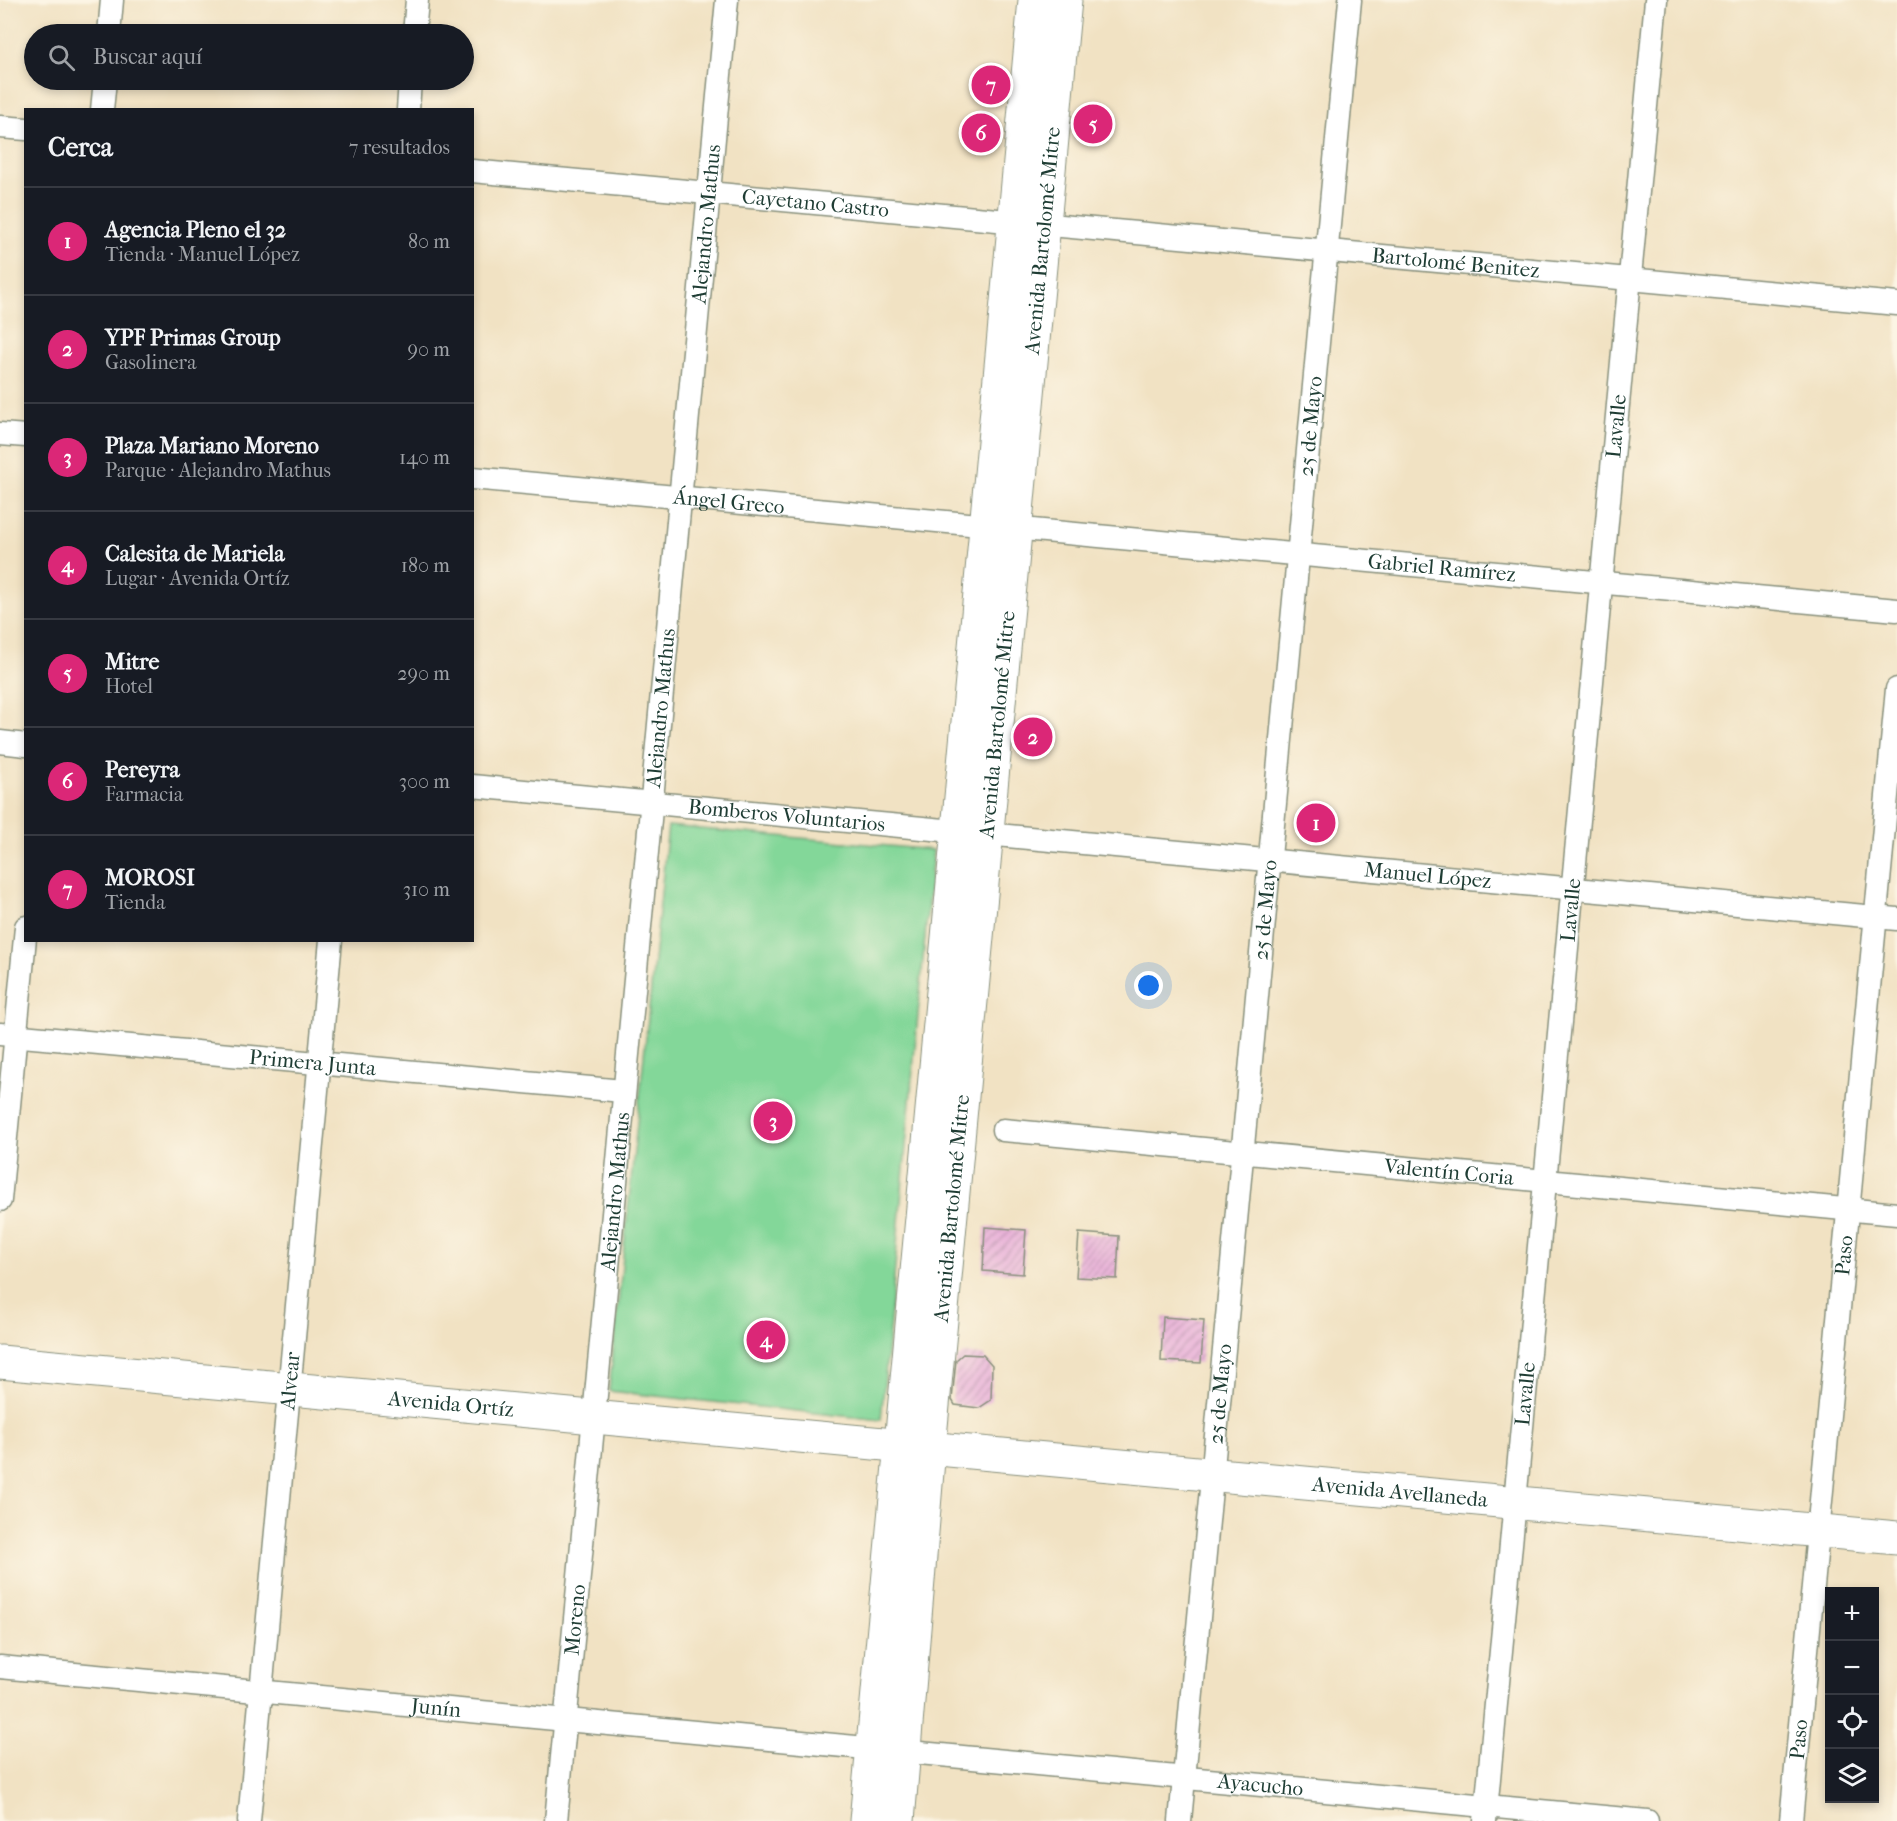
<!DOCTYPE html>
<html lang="es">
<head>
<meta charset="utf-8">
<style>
	body { margin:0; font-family:"IM FELL French Canon",serif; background:#242831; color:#f1f3f6 }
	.controls { position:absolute; right:18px; bottom:18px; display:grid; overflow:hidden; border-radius:0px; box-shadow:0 3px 9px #0003 }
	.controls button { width:54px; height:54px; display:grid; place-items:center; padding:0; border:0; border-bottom:2px solid #363941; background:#171b24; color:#f1f3f6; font:30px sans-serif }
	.you { position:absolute; left:1149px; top:986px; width:21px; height:21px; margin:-15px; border:4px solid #fff; border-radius:50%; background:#1a73e8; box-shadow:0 0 0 9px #1a73e833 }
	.badge { display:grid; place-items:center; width:39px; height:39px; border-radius:50%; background:#db2777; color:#fff; font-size:20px; font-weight:700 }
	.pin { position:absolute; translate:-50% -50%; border:3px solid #fff; box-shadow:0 2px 6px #0006 }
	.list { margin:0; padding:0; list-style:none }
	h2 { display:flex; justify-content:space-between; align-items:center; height:78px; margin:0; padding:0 24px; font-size:26px }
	h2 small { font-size:20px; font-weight:400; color:#9ea1a6 }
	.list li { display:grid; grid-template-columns:39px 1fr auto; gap:18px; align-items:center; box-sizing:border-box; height:108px; padding:0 24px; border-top:2px solid #363941 }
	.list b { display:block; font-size:22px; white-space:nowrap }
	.list p { margin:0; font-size:20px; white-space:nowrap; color:#9ea1a6 }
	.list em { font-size:20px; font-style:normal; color:#9ea1a6 }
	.icon { flex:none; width:33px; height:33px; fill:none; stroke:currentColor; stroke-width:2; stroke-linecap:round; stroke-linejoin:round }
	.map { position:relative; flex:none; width:1897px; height:1821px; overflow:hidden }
	.search { position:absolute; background:#171b24; box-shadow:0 3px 9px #0003; left:24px; top:24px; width:450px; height:66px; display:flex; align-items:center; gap:15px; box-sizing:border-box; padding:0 21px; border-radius:33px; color:#9ea1a6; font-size:22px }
	.panel { position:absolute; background:#171b24; box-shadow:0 3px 9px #0003; left:24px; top:108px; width:450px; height:834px; border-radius:0px }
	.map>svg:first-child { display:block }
	.green { fill:#83d799; stroke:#518a66; stroke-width:1.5 }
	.building { fill:url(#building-hatch) }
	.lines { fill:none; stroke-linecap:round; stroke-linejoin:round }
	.minor-casing { stroke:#88907c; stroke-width:25 }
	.secondary-casing { stroke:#88907c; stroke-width:35 }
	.minor { stroke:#fff; stroke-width:22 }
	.secondary { stroke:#fff; stroke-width:33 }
	.labels { text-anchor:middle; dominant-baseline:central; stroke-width:6; stroke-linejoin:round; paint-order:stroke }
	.street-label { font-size:21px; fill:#1f3d34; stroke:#fcf5e5 }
</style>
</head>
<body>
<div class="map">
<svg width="1897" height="1821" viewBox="0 0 1897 1821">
	<defs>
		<pattern id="building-hatch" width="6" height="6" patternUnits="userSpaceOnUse" patternTransform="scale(1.5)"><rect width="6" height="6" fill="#e8aed8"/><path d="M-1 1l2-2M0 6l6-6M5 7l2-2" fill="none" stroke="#bb8fb0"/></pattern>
	</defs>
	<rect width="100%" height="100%" fill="#fcf5e5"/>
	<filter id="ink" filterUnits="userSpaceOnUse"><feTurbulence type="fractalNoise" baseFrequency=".0167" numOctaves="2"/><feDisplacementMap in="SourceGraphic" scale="12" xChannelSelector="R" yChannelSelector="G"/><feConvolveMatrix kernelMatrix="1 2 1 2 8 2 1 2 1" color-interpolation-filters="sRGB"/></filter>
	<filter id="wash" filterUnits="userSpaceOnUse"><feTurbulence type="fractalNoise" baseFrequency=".008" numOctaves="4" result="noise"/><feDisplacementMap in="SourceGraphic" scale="24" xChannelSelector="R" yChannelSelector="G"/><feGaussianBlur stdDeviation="1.35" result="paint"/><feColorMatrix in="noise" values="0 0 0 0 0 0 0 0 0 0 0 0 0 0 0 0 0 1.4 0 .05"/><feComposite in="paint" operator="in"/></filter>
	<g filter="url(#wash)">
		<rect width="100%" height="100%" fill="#f1e2c3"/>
		<!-- green -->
		<polygon class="green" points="668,826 933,850 881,1420 609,1391"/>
		<g id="blocks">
			<!-- building -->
			<g class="building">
				<polygon points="985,1227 1026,1230 1023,1274 983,1271"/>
				<polygon points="1079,1233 1119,1236 1117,1279 1076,1277"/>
				<polygon points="1163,1317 1204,1320 1201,1363 1161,1361"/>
				<circle cx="766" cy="1340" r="11"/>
				<polygon points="963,1354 983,1355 992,1365 991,1400 979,1408 955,1405 952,1400 956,1360"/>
			</g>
		</g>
	</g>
	<g filter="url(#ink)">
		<use href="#blocks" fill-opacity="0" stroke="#88907c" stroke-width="1.5"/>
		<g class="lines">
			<!-- minor casing -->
			<g class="minor-casing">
				<g id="minor">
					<polyline points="109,34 112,0"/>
					<polyline points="414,34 417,0"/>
					<polyline points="102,110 105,80"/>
					<polyline points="408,110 410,80"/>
					<polyline points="0,127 26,129"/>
					<path id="s1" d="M472,171L1897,304"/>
					<polyline points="0,434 26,436"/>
					<path id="s2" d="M472,478L1897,610"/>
					<polyline points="0,742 26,745"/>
					<path id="s3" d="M472,786L1897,919"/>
					<path id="s4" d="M0,1034L623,1091"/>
					<path id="s5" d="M1003,1130L1897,1214"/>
					<polyline points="0,1200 26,927"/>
					<path id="s6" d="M0,1667L1647,1821"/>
					<path id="s7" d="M249,1821L331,940"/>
					<path id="s8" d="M556,1821L727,0"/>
					<path id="s9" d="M1180,1821L1350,0"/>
					<path id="s10" d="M1485,1821L1656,0"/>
					<path id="s11" d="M1791,1821L1897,689"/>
				</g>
			</g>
			<!-- secondary casing -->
			<g class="secondary-casing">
				<g id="secondary">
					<path id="s12" d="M0,1362L1897,1538"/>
					<polyline points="866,1821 1035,0"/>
					<path id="s13" d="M898,1821L929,1448L1065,0"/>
				</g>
			</g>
			<!-- minor -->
			<use href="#minor" class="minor"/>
			<!-- secondary -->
			<use href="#secondary" class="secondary"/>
		</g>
	</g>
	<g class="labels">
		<!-- street labels -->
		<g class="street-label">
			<text stroke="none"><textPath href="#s1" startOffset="345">Cayetano Castro</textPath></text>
			<text stroke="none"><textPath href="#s8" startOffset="1604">Alejandro Mathus</textPath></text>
			<text stroke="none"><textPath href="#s13" startOffset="1587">Avenida Bartolomé Mitre</textPath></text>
			<text stroke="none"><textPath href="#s1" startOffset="988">Bartolomé Benitez</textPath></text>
			<text stroke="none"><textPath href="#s9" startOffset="1401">25 de Mayo</textPath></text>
			<text stroke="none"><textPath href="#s10" startOffset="1401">Lavalle</textPath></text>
			<text stroke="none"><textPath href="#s2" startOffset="258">Ángel Greco</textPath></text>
			<text stroke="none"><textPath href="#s2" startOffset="974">Gabriel Ramírez</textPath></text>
			<text stroke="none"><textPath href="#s8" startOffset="1118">Alejandro Mathus</textPath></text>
			<text stroke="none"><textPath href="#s13" startOffset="1101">Avenida Bartolomé Mitre</textPath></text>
			<text stroke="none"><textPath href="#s3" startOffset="316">Bomberos Voluntarios</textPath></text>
			<text stroke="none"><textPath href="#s3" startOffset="960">Manuel López</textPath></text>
			<text stroke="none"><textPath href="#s9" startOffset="915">25 de Mayo</textPath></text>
			<text stroke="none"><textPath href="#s10" startOffset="915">Lavalle</textPath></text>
			<text stroke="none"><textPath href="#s4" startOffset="314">Primera Junta</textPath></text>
			<text stroke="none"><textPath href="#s5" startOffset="448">Valentín Coria</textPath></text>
			<text stroke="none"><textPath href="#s8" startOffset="632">Alejandro Mathus</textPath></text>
			<text stroke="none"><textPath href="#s13" startOffset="615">Avenida Bartolomé Mitre</textPath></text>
			<text stroke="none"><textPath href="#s11" startOffset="568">Paso</textPath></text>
			<text stroke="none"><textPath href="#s7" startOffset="442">Alvear</textPath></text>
			<text stroke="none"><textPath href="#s9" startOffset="429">25 de Mayo</textPath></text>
			<text stroke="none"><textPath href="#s10" startOffset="429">Lavalle</textPath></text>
			<text stroke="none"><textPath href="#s12" startOffset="453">Avenida Ortíz</textPath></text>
			<text stroke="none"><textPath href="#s12" startOffset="1406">Avenida Avellaneda</textPath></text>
			<text stroke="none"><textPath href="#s8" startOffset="202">Moreno</textPath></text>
			<text stroke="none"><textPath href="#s6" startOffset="438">Junín</textPath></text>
			<text stroke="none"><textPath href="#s11" startOffset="82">Paso</textPath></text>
			<text stroke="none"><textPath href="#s6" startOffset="1266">Ayacucho</textPath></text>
		</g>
	</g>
</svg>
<div class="controls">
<button>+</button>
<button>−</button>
<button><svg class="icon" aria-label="locate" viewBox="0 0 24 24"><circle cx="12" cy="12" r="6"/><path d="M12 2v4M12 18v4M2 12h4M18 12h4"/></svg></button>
<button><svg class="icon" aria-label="layers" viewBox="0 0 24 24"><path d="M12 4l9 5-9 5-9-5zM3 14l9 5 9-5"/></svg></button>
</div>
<div class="you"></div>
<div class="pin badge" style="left:1316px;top:823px">1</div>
<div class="pin badge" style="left:1033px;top:737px">2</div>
<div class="pin badge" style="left:773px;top:1121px">3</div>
<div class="pin badge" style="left:766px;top:1340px">4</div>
<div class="pin badge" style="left:1093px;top:124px">5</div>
<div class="pin badge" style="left:981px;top:133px">6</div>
<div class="pin badge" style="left:991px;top:85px">7</div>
<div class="search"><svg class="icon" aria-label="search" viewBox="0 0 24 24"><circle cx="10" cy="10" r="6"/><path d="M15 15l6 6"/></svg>Buscar aquí</div>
<section class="panel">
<h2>Cerca<small>7 resultados</small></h2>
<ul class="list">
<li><span class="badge">1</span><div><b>Agencia Pleno el 32</b><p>Tienda · Manuel López</p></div><em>80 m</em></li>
<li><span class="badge">2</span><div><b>YPF Primas Group</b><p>Gasolinera</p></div><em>90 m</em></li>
<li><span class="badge">3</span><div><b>Plaza Mariano Moreno</b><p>Parque · Alejandro Mathus</p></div><em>140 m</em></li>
<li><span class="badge">4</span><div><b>Calesita de Mariela</b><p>Lugar · Avenida Ortíz</p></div><em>180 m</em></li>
<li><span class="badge">5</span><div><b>Mitre</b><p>Hotel</p></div><em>290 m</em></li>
<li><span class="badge">6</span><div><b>Pereyra</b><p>Farmacia</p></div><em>300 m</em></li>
<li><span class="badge">7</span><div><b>MOROSI</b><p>Tienda</p></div><em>310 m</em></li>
</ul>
</section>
</div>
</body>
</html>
